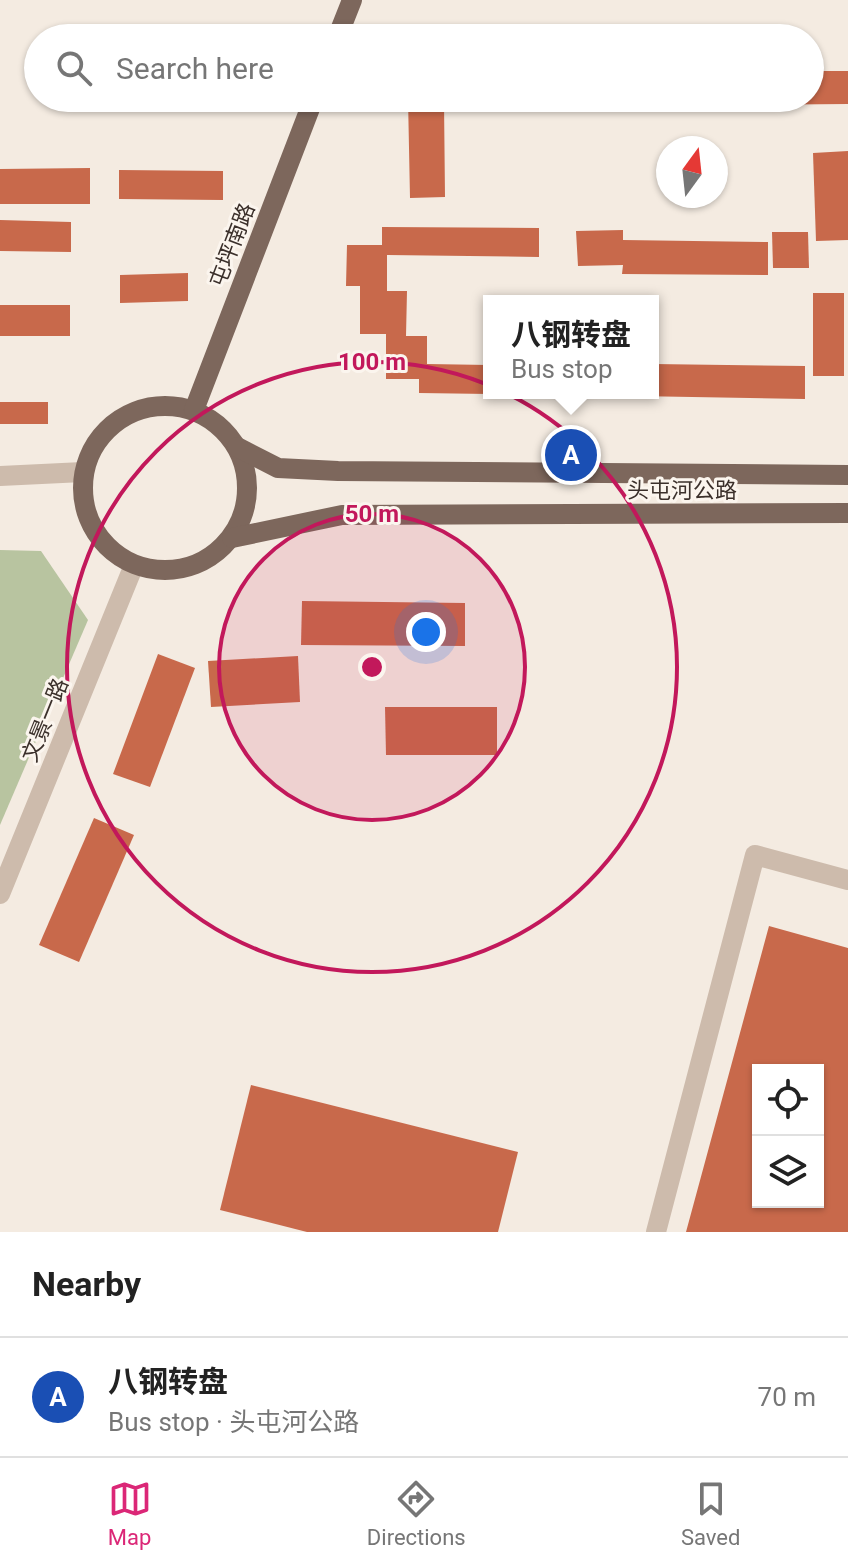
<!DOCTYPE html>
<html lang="en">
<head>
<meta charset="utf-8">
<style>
	body { margin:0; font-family:Roboto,"Noto Sans SC",sans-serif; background:#f6f6f6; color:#222 }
	.controls { position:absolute; right:24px; bottom:24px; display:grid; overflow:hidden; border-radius:0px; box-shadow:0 2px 6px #0004 }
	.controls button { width:72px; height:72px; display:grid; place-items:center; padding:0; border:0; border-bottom:2px solid #e0e0e0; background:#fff; color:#222; font:40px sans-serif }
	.compass { position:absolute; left:656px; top:136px; width:72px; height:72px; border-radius:50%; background:#fff; box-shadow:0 2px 6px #0004; rotate:15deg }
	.you { position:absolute; left:426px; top:632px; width:28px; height:28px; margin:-20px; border:6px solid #fff; border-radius:50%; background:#1a73e8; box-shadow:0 0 0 12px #1a73e833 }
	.badge { display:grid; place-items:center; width:52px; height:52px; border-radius:50%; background:#db2777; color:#fff; font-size:26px; font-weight:700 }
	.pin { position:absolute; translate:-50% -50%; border:4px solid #fff; box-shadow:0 2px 8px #0006 }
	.popup { position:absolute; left:483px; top:295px; width:176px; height:104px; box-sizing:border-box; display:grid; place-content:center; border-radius:0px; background:#fff; filter:drop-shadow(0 2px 6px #0005); font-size:26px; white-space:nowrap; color:#767676 }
	.popup b { font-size:30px; color:#222 }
	.popup::after { content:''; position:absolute; left:50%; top:100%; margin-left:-16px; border:16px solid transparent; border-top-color:#fff }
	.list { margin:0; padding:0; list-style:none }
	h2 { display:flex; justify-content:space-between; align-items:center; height:104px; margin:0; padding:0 32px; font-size:34px }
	h2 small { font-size:26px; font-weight:400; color:#767676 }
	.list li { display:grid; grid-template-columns:52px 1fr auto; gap:24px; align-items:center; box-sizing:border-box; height:120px; padding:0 32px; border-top:2px solid #e0e0e0 }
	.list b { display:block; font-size:30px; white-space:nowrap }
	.list p { margin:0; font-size:26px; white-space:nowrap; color:#767676 }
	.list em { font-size:26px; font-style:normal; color:#767676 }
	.icon { flex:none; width:44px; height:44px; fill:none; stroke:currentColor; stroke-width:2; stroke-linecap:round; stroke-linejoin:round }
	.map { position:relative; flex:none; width:848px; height:1232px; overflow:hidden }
	.search { position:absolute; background:#fff; box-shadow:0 2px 6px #0004; left:24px; right:24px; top:24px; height:88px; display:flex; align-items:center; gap:20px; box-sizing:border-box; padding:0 28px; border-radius:44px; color:#767676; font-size:30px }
	.sheet { height:224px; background:#fff }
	nav { display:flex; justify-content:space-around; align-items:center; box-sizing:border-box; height:112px; border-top:2px solid #e0e0e0; background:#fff; font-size:22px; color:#767676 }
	nav a { display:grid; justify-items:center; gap:4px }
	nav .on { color:#db2777 }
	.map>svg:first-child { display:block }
	.green { fill:#b8c4a0 }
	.building { fill:#c8694b; fill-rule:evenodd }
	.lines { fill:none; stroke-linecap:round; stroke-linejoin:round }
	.minor { stroke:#cdbbac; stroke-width:20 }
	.major { stroke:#7d675c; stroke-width:20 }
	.ring { fill:none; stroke:#c2185b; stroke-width:4 }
	.labels { text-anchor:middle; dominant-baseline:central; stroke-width:6; stroke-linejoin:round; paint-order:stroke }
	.street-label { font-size:22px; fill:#3b302b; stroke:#fbf5ee }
	.centre { fill:#c2185b; stroke:#fbf5ee; stroke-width:4 }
	.ring-label { font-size:24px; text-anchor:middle; font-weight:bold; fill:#c2185b; stroke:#fbf5ee; stroke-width:6; stroke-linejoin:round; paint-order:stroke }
</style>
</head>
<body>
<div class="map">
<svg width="848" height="1232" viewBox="0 0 848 1232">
	<rect width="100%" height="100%" fill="#f4ebe1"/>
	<!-- green -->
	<polygon class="green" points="0,550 41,551 88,620 0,825"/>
	<!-- building -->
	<g class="building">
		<polygon points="810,71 848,71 848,104 626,106 626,98 810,98"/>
		<polygon points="408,98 503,98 444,102 445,197 410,198"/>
		<polygon points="848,151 848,240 816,241 813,153"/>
		<polygon points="90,168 90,204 0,204 0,169"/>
		<polygon points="119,170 223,171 223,200 119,199"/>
		<polygon points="0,220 71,222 71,252 0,251"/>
		<polygon points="382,227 539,228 539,257 387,255 387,291 407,291 406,336 427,336 427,364 489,365 489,394 419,393 419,379 386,379 386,334 360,334 360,286 346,286 347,245 382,245"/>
		<polygon points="623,230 623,240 768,242 768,275 622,274 623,265 578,266 576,231"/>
		<polygon points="772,232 808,232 809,268 773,268"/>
		<polygon points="188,273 188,301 120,303 120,275"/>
		<rect x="813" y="293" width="31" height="83"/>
		<rect x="0" y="305" width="70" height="31"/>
		<polygon points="653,364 805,366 805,399 635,396 635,393 653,393"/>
		<rect x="0" y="402" width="48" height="22"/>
		<polygon points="302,601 465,603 465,646 301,645"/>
		<polygon points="158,654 195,668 150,787 113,774"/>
		<polygon points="298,656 300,702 211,707 208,661"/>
		<polygon points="385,707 497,707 497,755 386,755"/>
		<polygon points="94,818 134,835 79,962 39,945"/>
		<path d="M769,926L848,948V1232H686ZM758,1070H818V1202H758Z"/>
		<polygon points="251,1085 518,1152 498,1232 307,1232 220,1210"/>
	</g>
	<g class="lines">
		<!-- minor -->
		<g class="minor">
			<polyline points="0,476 83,472"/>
			<polyline points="0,894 134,565"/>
			<polyline points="656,1232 755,855 848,880"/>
		</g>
		<!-- major -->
		<g class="major">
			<polyline points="337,38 352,0"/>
			<circle cx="165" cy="488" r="82"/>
			<polyline points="194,410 314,98"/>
			<polyline points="237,447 278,468 338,471 848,475"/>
			<polyline points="232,538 342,515 848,513"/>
		</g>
	</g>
	<!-- distance rings -->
	<circle cx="372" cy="667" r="153" fill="#c2185b" fill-opacity=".12"/>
	<g class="ring">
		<circle cx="372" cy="667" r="153"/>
		<circle cx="372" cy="667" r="305"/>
	</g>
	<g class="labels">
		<!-- street labels -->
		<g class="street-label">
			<text transform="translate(232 245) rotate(-69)">屯坪南路</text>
			<text x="682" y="490">头屯河公路</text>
			<text transform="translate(45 720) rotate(-68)">文景一路</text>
		</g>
	</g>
	<circle cx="372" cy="667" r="12" class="centre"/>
	<g class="ring-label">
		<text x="372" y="370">100 m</text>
		<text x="372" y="522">50 m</text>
	</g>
</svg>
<div class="controls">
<button><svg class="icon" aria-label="locate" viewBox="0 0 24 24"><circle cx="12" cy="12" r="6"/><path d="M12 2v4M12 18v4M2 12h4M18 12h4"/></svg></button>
<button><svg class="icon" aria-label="layers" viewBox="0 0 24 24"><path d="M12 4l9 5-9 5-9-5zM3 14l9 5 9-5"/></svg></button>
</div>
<svg class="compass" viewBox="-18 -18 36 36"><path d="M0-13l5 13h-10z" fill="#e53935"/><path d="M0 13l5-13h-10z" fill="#767676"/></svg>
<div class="you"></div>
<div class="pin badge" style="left:571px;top:455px;background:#1a4fb4">A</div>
<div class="popup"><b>八钢转盘</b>Bus stop</div>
<div class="search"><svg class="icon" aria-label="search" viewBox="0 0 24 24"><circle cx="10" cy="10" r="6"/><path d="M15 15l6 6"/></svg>Search here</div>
</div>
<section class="sheet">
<h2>Nearby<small></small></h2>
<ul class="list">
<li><span class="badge" style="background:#1a4fb4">A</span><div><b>八钢转盘</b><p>Bus stop · 头屯河公路</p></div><em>70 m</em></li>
</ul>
</section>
<nav>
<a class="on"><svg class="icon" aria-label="map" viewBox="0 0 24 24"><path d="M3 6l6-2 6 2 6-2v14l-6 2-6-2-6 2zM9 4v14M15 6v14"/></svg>Map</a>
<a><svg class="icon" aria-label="directions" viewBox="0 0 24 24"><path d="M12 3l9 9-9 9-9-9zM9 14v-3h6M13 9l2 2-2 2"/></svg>Directions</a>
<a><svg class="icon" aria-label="saved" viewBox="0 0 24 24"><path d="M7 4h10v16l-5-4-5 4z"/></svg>Saved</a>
</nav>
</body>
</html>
